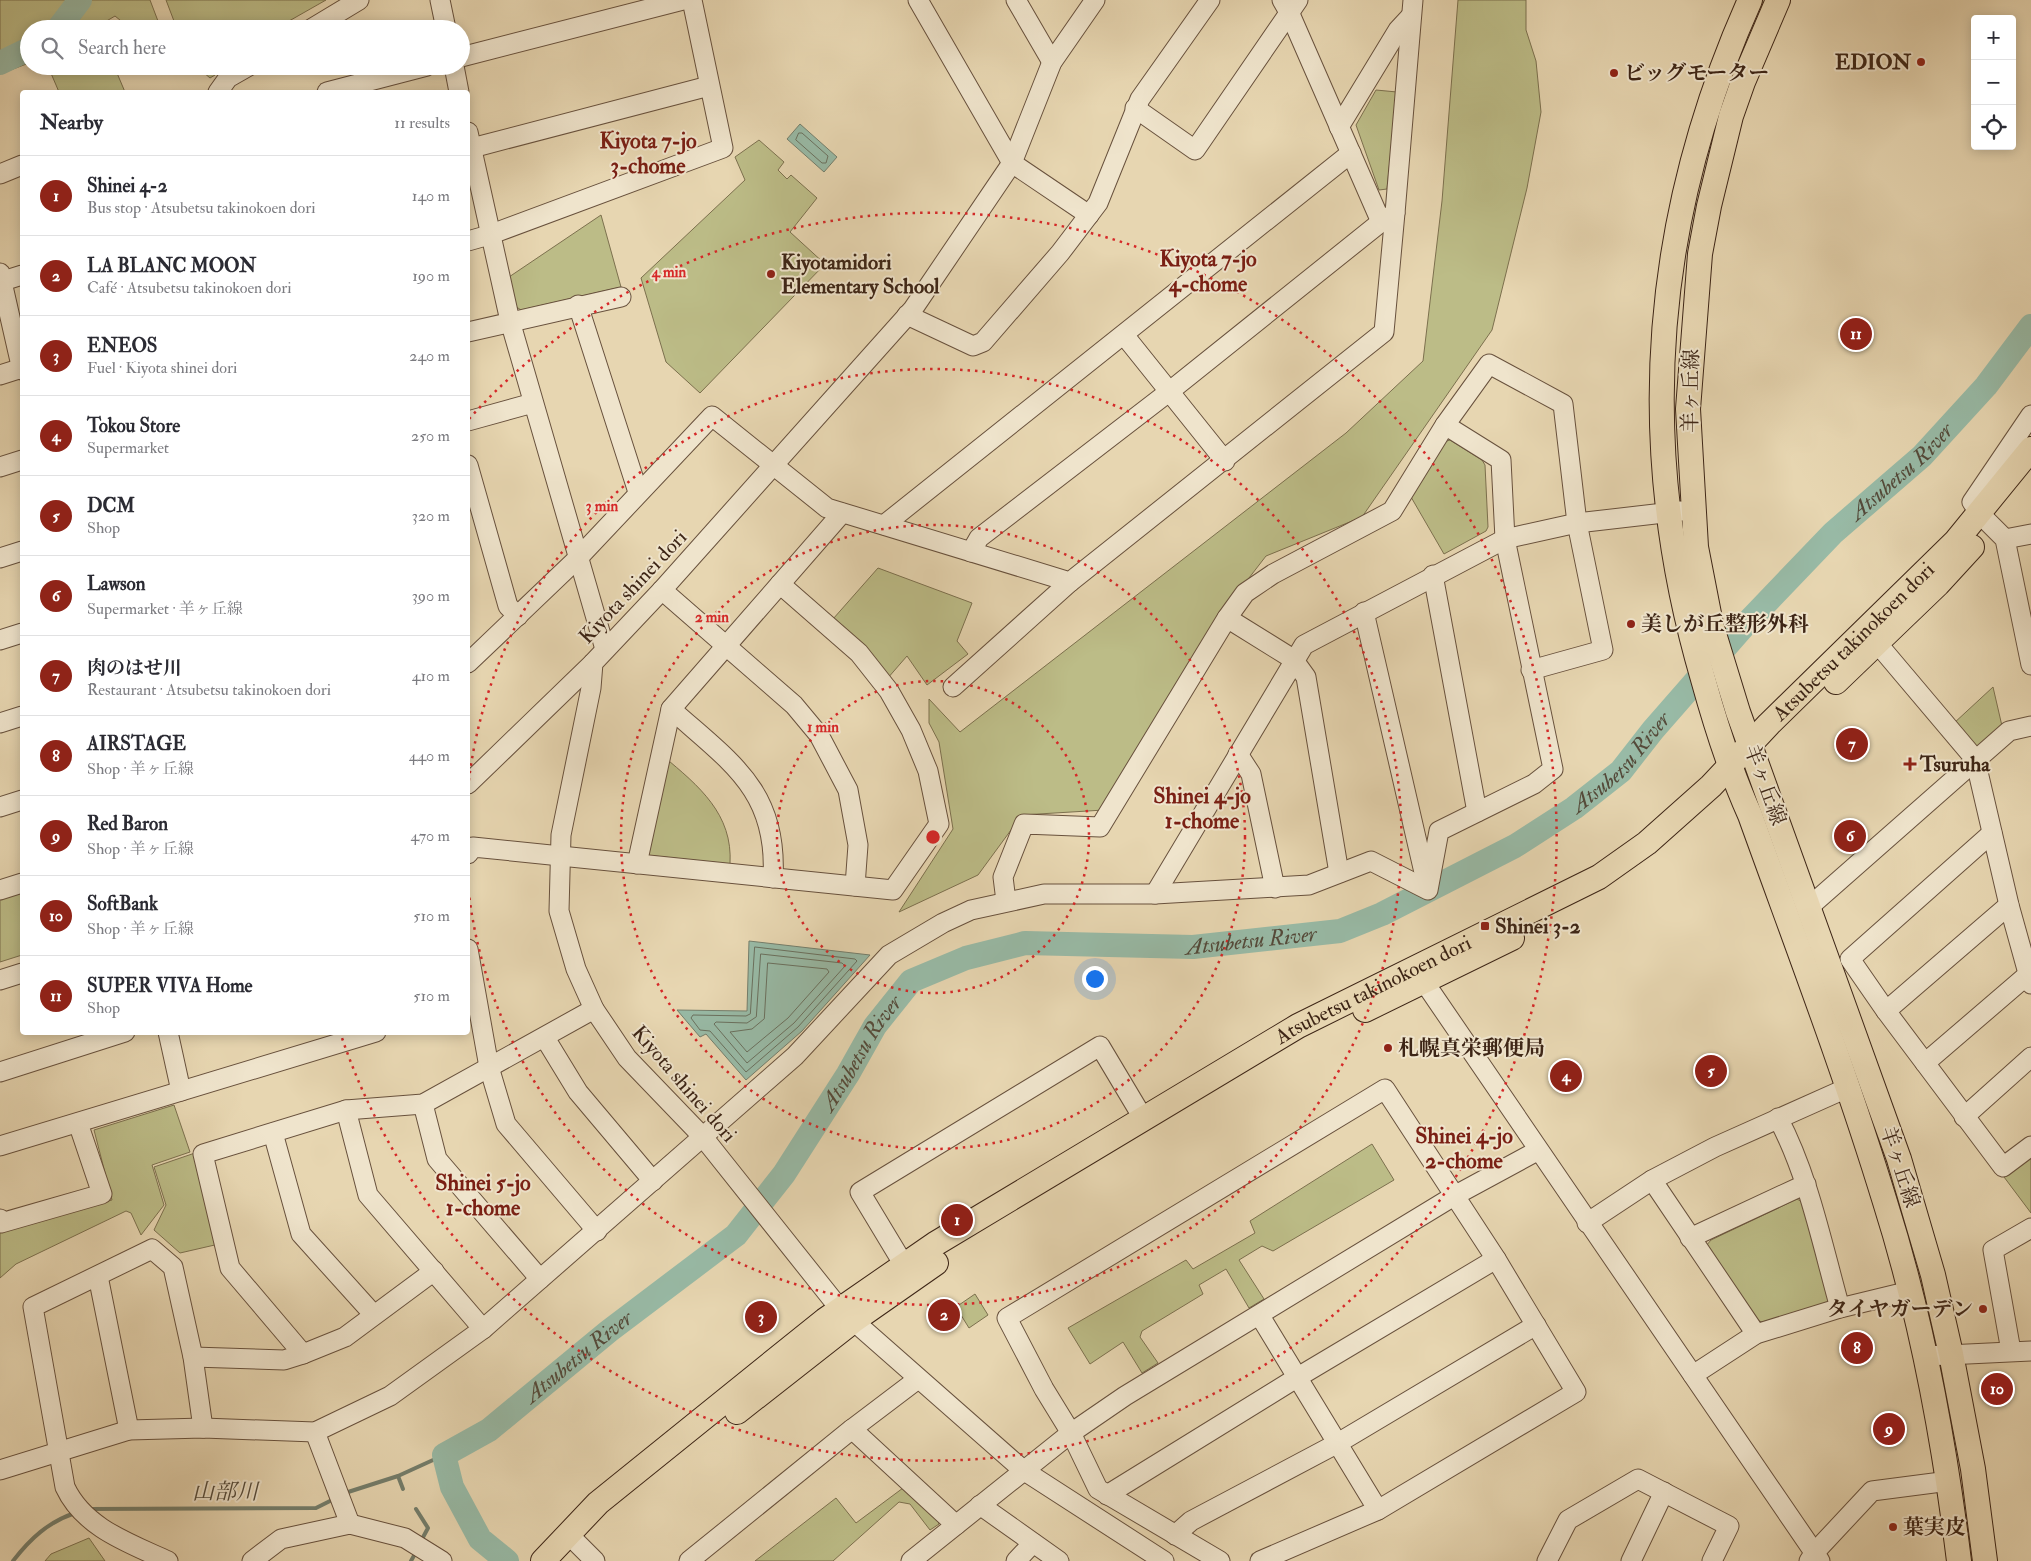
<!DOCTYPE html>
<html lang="en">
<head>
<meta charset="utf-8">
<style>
	body { margin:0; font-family:"IM FELL Double Pica","Noto Serif JP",serif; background:#f7f7f7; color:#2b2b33 }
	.controls { position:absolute; right:15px; top:15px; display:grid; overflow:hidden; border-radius:5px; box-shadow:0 2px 12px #0003 }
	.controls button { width:45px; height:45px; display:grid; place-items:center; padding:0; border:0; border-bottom:1px solid #e1e1e2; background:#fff; color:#2b2b33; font:25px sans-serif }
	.you { position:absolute; left:1094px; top:978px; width:18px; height:18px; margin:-12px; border:4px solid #fff; border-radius:50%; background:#1a73e8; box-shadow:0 0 0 8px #1a73e833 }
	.badge { display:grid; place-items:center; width:32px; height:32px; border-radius:50%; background:#8f2418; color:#fff; font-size:16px; font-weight:700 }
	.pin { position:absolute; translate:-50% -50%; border:2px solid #fff; box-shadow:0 1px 5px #0006 }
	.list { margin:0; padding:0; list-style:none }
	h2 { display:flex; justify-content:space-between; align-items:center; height:65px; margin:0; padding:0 20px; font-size:21px }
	h2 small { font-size:16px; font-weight:400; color:#7c7c81 }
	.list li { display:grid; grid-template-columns:32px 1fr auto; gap:15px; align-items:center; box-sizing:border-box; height:80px; padding:0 20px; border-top:1px solid #e1e1e2 }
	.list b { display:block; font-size:19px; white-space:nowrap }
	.list p { margin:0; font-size:16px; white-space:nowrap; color:#7c7c81 }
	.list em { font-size:16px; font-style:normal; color:#7c7c81 }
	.icon { flex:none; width:28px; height:28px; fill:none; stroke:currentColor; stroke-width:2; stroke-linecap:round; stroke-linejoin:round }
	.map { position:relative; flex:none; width:2031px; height:1561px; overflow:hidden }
	.search { position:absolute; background:#fff; box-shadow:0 2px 12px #0003; left:20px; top:20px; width:450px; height:55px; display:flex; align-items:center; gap:12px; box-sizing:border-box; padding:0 18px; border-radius:28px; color:#7c7c81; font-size:19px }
	.panel { position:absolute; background:#fff; box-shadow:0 2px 12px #0003; left:20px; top:90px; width:450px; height:945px; border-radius:5px }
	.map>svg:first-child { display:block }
	.green { fill:#bcbc87; stroke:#7c704e }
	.water { fill:#98baa6; stroke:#747e6c }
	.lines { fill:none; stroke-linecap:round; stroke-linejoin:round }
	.shore { stroke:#6a705e; stroke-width:1 }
	.stream { stroke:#747e6c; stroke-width:4 }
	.river { stroke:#98baa6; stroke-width:24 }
	.minor-casing { stroke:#68513d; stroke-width:21 }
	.major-casing { stroke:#3d2516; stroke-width:26 }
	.minor { stroke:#efe4cc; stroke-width:19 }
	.major { stroke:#e7d6b1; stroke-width:24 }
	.ring { fill:none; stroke:#d62828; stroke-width:2.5; stroke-dasharray:2.5 5 }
	.poi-dot { fill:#8f2418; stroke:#efe4cc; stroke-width:2 }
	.labels { text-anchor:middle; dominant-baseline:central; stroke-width:4; stroke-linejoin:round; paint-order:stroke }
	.poi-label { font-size:21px; font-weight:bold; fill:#3d2516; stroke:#efe4cc; text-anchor:start }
	.street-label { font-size:21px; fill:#3d2516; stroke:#efe4cc }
	.neighbourhood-label { font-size:22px; font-weight:bold; fill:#7a1f14; stroke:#efe4cc }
	.water-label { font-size:22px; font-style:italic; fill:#544a3a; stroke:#efe4cc }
	.centre { fill:#d62828; stroke:#efe4cc; stroke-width:2.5 }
	.ring-label { font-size:15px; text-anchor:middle; font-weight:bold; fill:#d62828; stroke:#efe4cc; stroke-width:4; stroke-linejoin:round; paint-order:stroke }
</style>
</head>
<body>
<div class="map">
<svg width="2031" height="1561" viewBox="0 0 2031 1561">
	<rect width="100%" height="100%" fill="#e7d6b1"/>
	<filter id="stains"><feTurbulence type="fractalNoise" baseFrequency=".004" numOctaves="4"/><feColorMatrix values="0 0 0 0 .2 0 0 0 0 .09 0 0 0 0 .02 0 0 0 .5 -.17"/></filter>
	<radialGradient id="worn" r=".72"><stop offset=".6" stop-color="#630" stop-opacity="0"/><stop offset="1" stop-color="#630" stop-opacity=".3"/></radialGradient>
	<!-- green -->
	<g class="green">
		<polygon points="0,0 150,0 161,29 131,29 115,16 93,29 29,29 29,63 0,74"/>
		<polygon points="166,0 326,0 275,29 177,29"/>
		<polygon points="1458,0 1526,0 1526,30 1536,61 1541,112 1527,188 1492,330 1362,517 1266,556 1218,618 1104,810 1022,815 978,875 899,912 953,829 939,742 929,723 929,699 960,732 1346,433 1423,361 1442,201"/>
		<polygon points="61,66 114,66 125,92 59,92 50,71"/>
		<polygon points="196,66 216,66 215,75 210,78"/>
		<polygon points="1376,90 1397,92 1387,189 1379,190 1356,125"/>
		<polygon points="759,140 784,162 778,170 787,179 791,175 817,198 790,232 825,264 700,393 666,362 641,278 745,180 735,157"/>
		<polygon points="601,215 621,287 521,310 515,306 509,277"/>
		<polygon points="1450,440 1482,460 1485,465 1488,527 1486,531 1444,554 1411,497 1444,442"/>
		<polygon points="878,568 972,603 957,641 968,654 927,685 907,656 887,679 833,619"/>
		<polygon points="1993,687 2002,726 1978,748 1973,747 1953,724"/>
		<path d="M663,756C699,786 733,814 730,864L645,855Z"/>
		<polygon points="22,890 22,955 0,962 0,897"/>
		<polygon points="174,1105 190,1152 152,1165 164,1205 141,1235 131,1213 126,1211 16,1264 0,1278 0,1232 112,1200 94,1130"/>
		<polygon points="1372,1144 1394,1180 1273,1251 1262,1246 1239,1260 1264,1299 1249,1308 1226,1269 1199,1285 1203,1294 1142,1331 1140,1337 1158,1363 1142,1373 1123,1342 1090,1364 1068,1328 1186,1260 1193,1269 1255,1233 1250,1221"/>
		<polygon points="195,1153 219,1244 180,1253 154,1230 166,1205 154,1167"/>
		<polygon points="2031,1157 2031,1213 2004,1177"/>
		<polygon points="1797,1199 1804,1203 1830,1301 1827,1305 1762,1322 1754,1319 1706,1246 1711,1240"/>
		<polygon points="975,1294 988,1315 969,1328 956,1307"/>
		<polygon points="903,1488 937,1518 939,1524 930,1530 910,1504 899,1502 833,1561 755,1561 836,1498 856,1523"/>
		<polygon points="89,1538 105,1561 45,1561 51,1554"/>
	</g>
	<!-- water -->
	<g class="water">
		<polygon points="800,124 837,157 824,172 787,139"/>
		<polygon points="749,941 870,955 802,1031 746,1080 706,1034 700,1037 677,1010 747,1011"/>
	</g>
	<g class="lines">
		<!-- shore -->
		<g class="shore">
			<polygon points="799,133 802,133 828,156 826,163 822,163 796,140"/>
			<polygon points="755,947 855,959 857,961 798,1027 746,1072 710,1031 700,1030 691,1018 693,1015 746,1016 750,1014"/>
			<polygon points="761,954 842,963 845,966 794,1023 747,1063 714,1024 716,1022 747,1023 756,1017"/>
			<polygon points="768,963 827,969 829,972 788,1018 747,1052 730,1032 752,1029 764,1019"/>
		</g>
		<!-- stream -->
		<g class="stream">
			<polyline points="398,1476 403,1489"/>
			<polyline points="345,1493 398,1476 444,1455"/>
			<polyline points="89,1509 316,1508 334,1499"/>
			<polyline points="416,1509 428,1528 421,1541"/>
			<path d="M13,1561C30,1539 48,1522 75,1513"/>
			<polyline points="411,1561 416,1552"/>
		</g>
		<!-- river -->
		<g class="river">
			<polyline points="58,29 80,0"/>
			<polyline points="0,63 29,49"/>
			<path id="s1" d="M507,1561L480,1539L452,1487L444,1455L489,1430L609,1331L736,1235L784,1174L848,1074L875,1026L911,981L966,958L1025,943L1193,947L1340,931L1382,914L1515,846L1574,808L1621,771L1653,730L1743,627L1833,533L1922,456L1986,386L2031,326"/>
		</g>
		<!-- minor casing -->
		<g class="minor-casing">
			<g id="minor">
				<polyline points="440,0 446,29"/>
				<polyline points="918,0 1012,163 1089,215"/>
				<polyline points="1016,0 1052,62"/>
				<polyline points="1095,0 1052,62 1012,163 913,309 662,590 593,663 591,688 561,835 559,911 576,969 594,1009 627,1058 703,1137 840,1309 1023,1470 1164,1561"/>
				<polyline points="311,29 359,0"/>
				<polyline points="461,57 683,0"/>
				<polyline points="454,66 459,92"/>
				<polyline points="218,92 228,78 249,66"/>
				<polyline points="327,92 427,66"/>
				<polyline points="1135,108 1195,150 1298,0"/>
				<polyline points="1339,127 1398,30 1411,16"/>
				<polyline points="468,132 510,321 605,649"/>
				<polyline points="468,149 709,86"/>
				<polyline points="0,174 22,165"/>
				<polyline points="1395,213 1413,0"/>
				<polyline points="468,241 489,235 723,148 692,0"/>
				<polyline points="0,273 22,370"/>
				<polyline points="0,282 22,275"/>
				<polyline points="578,305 638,492"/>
				<polyline points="907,315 973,346 983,342 1060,253 1098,203 1140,99 1210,0"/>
				<polyline points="468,332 621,297"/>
				<polyline points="1124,335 1225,461"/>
				<polyline points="0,375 22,368"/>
				<polyline points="2031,415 1972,502 1980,514 2005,539 2031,665"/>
				<polyline points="468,421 533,403"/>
				<polyline points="468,465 508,606 518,616"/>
				<polyline points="0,467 22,460"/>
				<polyline points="884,525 1351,153"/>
				<polyline points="2005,539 2031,534"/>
				<polyline points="971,552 979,538 1170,391 1381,222"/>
				<polyline points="0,558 22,551"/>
				<polyline points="1433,575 1477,812"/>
				<polyline points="662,590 794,705 819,735 848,790 858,845 855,886"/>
				<polyline points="1364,612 1426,881"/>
				<polyline points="1227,618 1293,659 1306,677 1339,873"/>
				<polyline points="0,640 22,633"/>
				<polyline points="1877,643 1975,759 2009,905 2031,984"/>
				<polyline points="468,663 578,558 712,416 827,508 1070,582 1384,332 1395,213 1381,222 1290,14 1282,0"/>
				<polyline points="953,687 1070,582"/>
				<path d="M671,709C730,762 778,790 773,878"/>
				<polyline points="0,723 22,716"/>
				<polyline points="1238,754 1251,774 1275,888"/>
				<polyline points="468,784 593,663"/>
				<polyline points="0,807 22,800"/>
				<polyline points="1992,833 1850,959 1886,1011 2003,1167 2031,1146"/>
				<polyline points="468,854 473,847 893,890 939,824 928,771 911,730 889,691 859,653 780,584"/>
				<polyline points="637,864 671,709 842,513"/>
				<polyline points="0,890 22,883"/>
				<polyline points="1155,894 1304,645 1505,539 1577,523 1681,511"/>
				<polyline points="1006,901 1003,877 1024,824 1100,827 1227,618 1245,593 1273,574 1392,511 1445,425 1489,364 1563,404 1577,523 1603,650 1531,670"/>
				<polyline points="1809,907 2009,731 2031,726"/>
				<polyline points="468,949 489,1067 506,1124 597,1231"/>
				<polyline points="1416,970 1820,1561"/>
				<polyline points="0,980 22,973"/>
				<polyline points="1886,1011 2009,905"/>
				<polyline points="168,1032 181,1091"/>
				<polyline points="545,1038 578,1092 653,1181"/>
				<polyline points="1925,1063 2031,972"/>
				<polyline points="0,1072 125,1032"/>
				<polyline points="423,1104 437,1159 540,1279"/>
				<polyline points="346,1110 368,1195 483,1329"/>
				<polyline points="1964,1117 2031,1057"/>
				<path d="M1778,1118C1809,1177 1822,1244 1840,1308"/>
				<polyline points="273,1133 301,1234 374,1315"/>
				<polyline points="0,1146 376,1032"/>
				<polyline points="1652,1180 1756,1334"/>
				<polyline points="0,1219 1,1223 102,1194 78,1123"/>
				<polyline points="1587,1223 1652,1180 1715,1147 1847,1088"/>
				<polyline points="1690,1238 1806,1184"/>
				<polyline points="904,1265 860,1192 1100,1046 1143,1118"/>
				<polyline points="98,1276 129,1430"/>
				<polyline points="1260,1316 1378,1510"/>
				<polyline points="2011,1351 1993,1250 2031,1228"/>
				<polyline points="303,1354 230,1268 203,1154 346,1110 423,1104 594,1009"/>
				<polyline points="1926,1356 2031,1351"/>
				<polyline points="193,1357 284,1360 303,1354 345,1337 434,1271"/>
				<polyline points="1693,1375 1756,1334 1840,1308 1910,1291"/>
				<polyline points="852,1429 956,1525"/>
				<polyline points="315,1432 350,1524"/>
				<polyline points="0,1470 129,1430 203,1428 315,1432 390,1396 483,1329 795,1056 889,955 943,923 971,910 1044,894 1155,894 1309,885 1371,861 1428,890 1439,831 1534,784 1553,769 1505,539 1501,460 1445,425"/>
				<polyline points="1107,1495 1298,1377 1496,1259"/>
				<polyline points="980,1505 1059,1561"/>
				<polyline points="568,1534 595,1561"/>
				<polyline points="1175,1535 1191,1521 1338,1443 1536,1325"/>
				<path d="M168,1561C129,1543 84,1528 65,1487L33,1307L152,1249L173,1267L193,1357L203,1428"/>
				<polyline points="252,1561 281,1539 350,1524 405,1538 442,1561"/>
				<polyline points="689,1561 852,1429 918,1379"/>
				<polyline points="911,1561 1071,1433 1125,1396 1454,1196 1537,1151"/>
				<polyline points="1016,1561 1033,1543"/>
				<polyline points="1220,1561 1098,1489 1071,1433 1044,1389 1007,1318 1385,1089 1496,1259 1576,1392 1378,1510 1260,1561"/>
				<polyline points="1547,1561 1568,1520 1638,1479 1729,1526 1712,1561"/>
				<polyline points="1631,1561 1664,1492"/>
				<polyline points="1809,1561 1815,1552 1872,1491 1949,1481"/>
			</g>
		</g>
		<!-- major casing -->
		<g class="major-casing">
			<g id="major">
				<path d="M1750,0C1651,221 1635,447 1703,679C1716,726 1730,771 1750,815C1796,943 1845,1071 1885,1202C1922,1319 1944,1439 1959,1561"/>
				<polyline points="1778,0 1743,82 1731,116 1709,206 1700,254 1688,409 1696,547 1711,624 1738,712 1899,1159 1933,1275 1951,1354 1973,1469 1985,1561"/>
				<polyline points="1836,682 1938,584 1972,547"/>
				<polyline points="1365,1010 1512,938"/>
				<polyline points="737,1412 853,1321 936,1263"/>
				<path id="s2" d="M543,1561L598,1503L825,1320L935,1244L1298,1026L1599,877L1647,843L1711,786L1769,724L1956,541L2031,449"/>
			</g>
		</g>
		<!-- minor -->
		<use href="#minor" class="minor"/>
		<!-- major -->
		<use href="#major" class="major"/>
	</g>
	<!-- distance rings -->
	<g class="ring">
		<circle cx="933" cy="837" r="156"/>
		<circle cx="933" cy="837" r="312"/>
		<path d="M468 788A468 468 0 1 1 468 886"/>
		<path d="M469 419A624 624 0 1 1 341 1035"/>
	</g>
	<!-- markers -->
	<g class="poi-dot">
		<circle cx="1921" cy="62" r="5"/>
		<circle cx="1614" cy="73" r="5"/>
		<circle cx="771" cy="274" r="5"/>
		<circle cx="1631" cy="624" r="5"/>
		<path d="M1907.5 756.5h5v5h5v5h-5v5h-5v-5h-5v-5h5z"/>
		<rect x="1480" y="921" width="10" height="10" rx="2.5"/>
		<circle cx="1388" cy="1048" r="5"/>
		<circle cx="1983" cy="1309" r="5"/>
		<circle cx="1893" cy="1527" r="5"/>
	</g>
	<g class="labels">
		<!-- poi labels -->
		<g class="poi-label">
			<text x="1911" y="62" text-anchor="end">EDION</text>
			<text x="1624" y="73">ビッグモーター</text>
			<text x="781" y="262">Kiyotamidori<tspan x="781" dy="24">Elementary School</tspan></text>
			<text x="1641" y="624">美しが丘整形外科</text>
			<text x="1920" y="764">Tsuruha</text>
			<text x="1495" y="926">Shinei 3-2</text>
			<text x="1398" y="1048">札幌真栄郵便局</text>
			<text x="1973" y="1309" text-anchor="end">タイヤガーデン</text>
			<text x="1903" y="1527">葉実皮</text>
		</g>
		<!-- street labels -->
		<g class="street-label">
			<text transform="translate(1691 391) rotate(-89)">羊ヶ丘線</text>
			<text transform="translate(633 587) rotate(-47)">Kiyota shinei dori</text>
			<text stroke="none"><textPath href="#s2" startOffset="1612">Atsubetsu takinokoen dori</textPath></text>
			<text transform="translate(1765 785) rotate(70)">羊ヶ丘線</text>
			<text stroke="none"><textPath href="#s2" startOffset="1012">Atsubetsu takinokoen dori</textPath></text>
			<text transform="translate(684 1084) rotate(49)">Kiyota shinei dori</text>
			<text transform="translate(1900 1167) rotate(72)">羊ヶ丘線</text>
		</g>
		<!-- neighbourhood labels -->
		<g class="neighbourhood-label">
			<text x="648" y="141">Kiyota 7-jo<tspan x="648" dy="25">3-chome</tspan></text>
			<text x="1208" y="259">Kiyota 7-jo<tspan x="1208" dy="25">4-chome</tspan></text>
			<text x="1202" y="796">Shinei 4-jo<tspan x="1202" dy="25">1-chome</tspan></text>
			<text x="1464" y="1136">Shinei 4-jo<tspan x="1464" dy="25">2-chome</tspan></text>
			<text x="483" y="1183">Shinei 5-jo<tspan x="483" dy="25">1-chome</tspan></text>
		</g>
		<!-- water labels -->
		<g class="water-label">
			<text stroke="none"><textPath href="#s1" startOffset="1974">Atsubetsu River</textPath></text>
			<text stroke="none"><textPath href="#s1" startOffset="1569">Atsubetsu River</textPath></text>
			<text stroke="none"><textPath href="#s1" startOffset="1149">Atsubetsu River</textPath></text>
			<text stroke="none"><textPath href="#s1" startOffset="714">Atsubetsu River</textPath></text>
			<text stroke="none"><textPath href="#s1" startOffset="294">Atsubetsu River</textPath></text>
			<text x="225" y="1492">山部川</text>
		</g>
	</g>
	<circle cx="933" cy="837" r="8" class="centre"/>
	<g class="ring-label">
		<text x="669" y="277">4 min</text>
		<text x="602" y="511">3 min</text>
		<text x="712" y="622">2 min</text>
		<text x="823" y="732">1 min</text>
	</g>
	<rect width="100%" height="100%" filter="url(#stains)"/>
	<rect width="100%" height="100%" fill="url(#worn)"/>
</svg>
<div class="controls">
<button>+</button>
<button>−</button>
<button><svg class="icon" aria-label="locate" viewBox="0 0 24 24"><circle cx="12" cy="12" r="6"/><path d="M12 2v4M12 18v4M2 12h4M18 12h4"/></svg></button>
</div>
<div class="you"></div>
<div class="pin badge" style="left:957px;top:1220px">1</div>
<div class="pin badge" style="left:944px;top:1315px">2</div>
<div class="pin badge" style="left:761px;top:1317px">3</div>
<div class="pin badge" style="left:1566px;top:1076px">4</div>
<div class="pin badge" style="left:1711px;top:1071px">5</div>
<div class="pin badge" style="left:1850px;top:836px">6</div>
<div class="pin badge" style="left:1852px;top:744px">7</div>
<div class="pin badge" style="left:1857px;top:1348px">8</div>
<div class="pin badge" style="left:1889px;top:1429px">9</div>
<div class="pin badge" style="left:1997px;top:1389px">10</div>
<div class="pin badge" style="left:1856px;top:334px">11</div>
<div class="search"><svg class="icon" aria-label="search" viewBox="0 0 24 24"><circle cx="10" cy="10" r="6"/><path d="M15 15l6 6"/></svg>Search here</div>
<section class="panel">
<h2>Nearby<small>11 results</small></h2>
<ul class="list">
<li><span class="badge">1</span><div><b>Shinei 4-2</b><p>Bus stop · Atsubetsu takinokoen dori</p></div><em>140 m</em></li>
<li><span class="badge">2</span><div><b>LA BLANC MOON</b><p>Café · Atsubetsu takinokoen dori</p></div><em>190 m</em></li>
<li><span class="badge">3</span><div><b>ENEOS</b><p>Fuel · Kiyota shinei dori</p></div><em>240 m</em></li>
<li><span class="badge">4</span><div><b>Tokou Store</b><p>Supermarket</p></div><em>250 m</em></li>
<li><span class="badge">5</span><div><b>DCM</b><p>Shop</p></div><em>320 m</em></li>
<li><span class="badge">6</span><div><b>Lawson</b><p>Supermarket · 羊ヶ丘線</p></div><em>390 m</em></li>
<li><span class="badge">7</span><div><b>肉のはせ川</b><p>Restaurant · Atsubetsu takinokoen dori</p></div><em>410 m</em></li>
<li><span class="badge">8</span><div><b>AIRSTAGE</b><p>Shop · 羊ヶ丘線</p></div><em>440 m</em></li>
<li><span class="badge">9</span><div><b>Red Baron</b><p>Shop · 羊ヶ丘線</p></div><em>470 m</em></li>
<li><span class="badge">10</span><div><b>SoftBank</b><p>Shop · 羊ヶ丘線</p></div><em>510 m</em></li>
<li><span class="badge">11</span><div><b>SUPER VIVA Home</b><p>Shop</p></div><em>510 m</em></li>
</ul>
</section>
</div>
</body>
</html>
